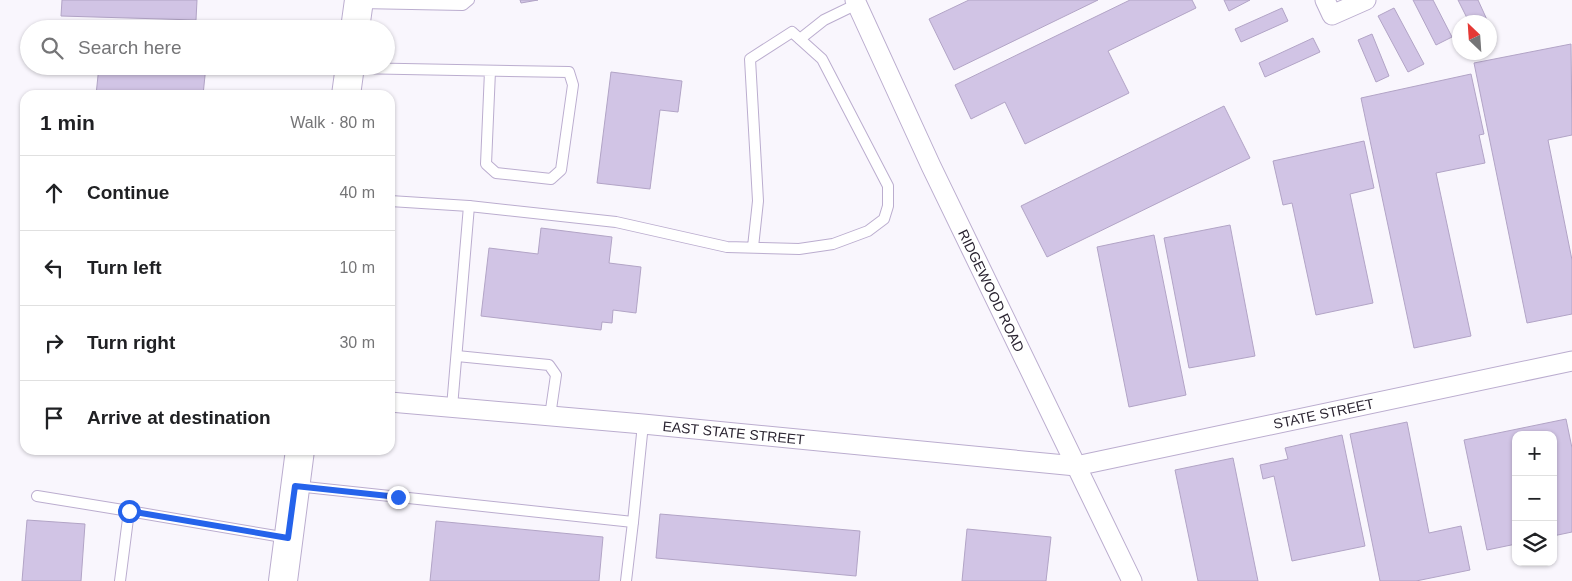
<!DOCTYPE html>
<html lang="en">
<head>
<meta charset="utf-8">
<style>
	body { margin:0; font-family:Arial,sans-serif; background:#f6f6f6; color:#202124 }
	.controls { position:absolute; right:15px; bottom:15px; display:grid; overflow:hidden; border-radius:10px; box-shadow:0 1px 4px #0004 }
	.controls button { width:45px; height:45px; display:grid; place-items:center; padding:0; border:0; border-bottom:1px solid #e0e0e0; background:#fff; color:#202124; font:25px sans-serif }
	.compass { position:absolute; left:1452px; top:15px; width:45px; height:45px; border-radius:50%; background:#fff; box-shadow:0 1px 4px #0004; rotate:335deg }
	.stop { position:absolute; width:15px; height:15px; margin:-11px; border:4px solid #2563eb; border-radius:50%; background:#fff }
	.stop.end { background:#2563eb; border-color:#fff; box-shadow:0 1px 5px #0008 }
	.list { margin:0; padding:0; list-style:none }
	h2 { display:flex; justify-content:space-between; align-items:center; height:65px; margin:0; padding:0 20px; font-size:21px }
	h2 small { font-size:16px; font-weight:400; color:#757577 }
	.list li { display:grid; grid-template-columns:32px 1fr auto; gap:15px; align-items:center; box-sizing:border-box; height:75px; padding:0 20px; border-top:1px solid #e0e0e0 }
	.list b { display:block; font-size:19px; white-space:nowrap }
	.list em { font-size:16px; font-style:normal; color:#757577 }
	.icon { flex:none; width:28px; height:28px; fill:none; stroke:currentColor; stroke-width:2; stroke-linecap:round; stroke-linejoin:round }
	.map { position:relative; flex:none; width:1572px; height:581px; overflow:hidden }
	.search { position:absolute; background:#fff; box-shadow:0 1px 4px #0004; left:20px; top:20px; width:375px; height:55px; display:flex; align-items:center; gap:12px; box-sizing:border-box; padding:0 18px; border-radius:28px; color:#757577; font-size:19px }
	.panel { position:absolute; background:#fff; box-shadow:0 1px 4px #0004; left:20px; top:90px; width:375px; height:365px; border-radius:15px }
	.map>svg:first-child { display:block }
	.building { fill:#d1c4e5; stroke:#b2a4c6 }
	.lines { fill:none; stroke-linecap:round; stroke-linejoin:round }
	.service-casing { stroke:#bbadcf; stroke-width:12 }
	.minor-casing { stroke:#bbadcf; stroke-width:21 }
	.primary-casing { stroke:#bbadcf; stroke-width:30 }
	.service { stroke:#fff; stroke-width:10 }
	.minor { stroke:#fff; stroke-width:19 }
	.primary { stroke:#fff; stroke-width:28 }
	.route { stroke:#2563eb; stroke-width:6 }
	.labels { text-anchor:middle; dominant-baseline:central; stroke-width:4; stroke-linejoin:round; paint-order:stroke }
	.street-label { font-size:14px; fill:#2a2431; stroke:#fff }
</style>
</head>
<body>
<div class="map">
<svg width="1572" height="581" viewBox="0 0 1572 581">
	<rect width="100%" height="100%" fill="#f9f6fd"/>
	<!-- building -->
	<g class="building">
		<polygon points="62,0 197,0 196,20 61,16"/>
		<polygon points="520,0 538,0 521,3"/>
		<polygon points="969,0 1098,0 954,70 929,19"/>
		<polygon points="1130,0 1192,0 1196,8 1108,51 1129,93 1025,144 1005,102 971,119 955,85"/>
		<polygon points="1224,0 1250,0 1229,11"/>
		<polygon points="1413,0 1433,0 1452,37 1436,45"/>
		<polygon points="1458,0 1478,0 1488,22 1469,22"/>
		<polygon points="1282,8 1288,21 1241,42 1235,29"/>
		<polygon points="1394,8 1424,64 1408,72 1378,16"/>
		<polygon points="1372,34 1389,76 1376,82 1358,40"/>
		<polygon points="1313,38 1320,52 1265,77 1259,63"/>
		<polygon points="1571,44 1572,135 1548,140 1572,260 1572,314 1527,323 1474,63"/>
		<polygon points="99,66 206,66 203,95 96,95"/>
		<polygon points="611,72 682,81 678,112 660,110 650,189 597,183"/>
		<polygon points="1471,74 1484,134 1479,135 1485,163 1436,173 1471,336 1414,348 1361,98"/>
		<polygon points="1224,106 1250,158 1047,257 1021,206"/>
		<polygon points="1364,141 1374,188 1350,194 1373,303 1316,315 1292,203 1283,205 1273,161"/>
		<polygon points="1230,225 1255,356 1189,368 1164,238"/>
		<polygon points="541,228 612,237 609,263 641,267 636,313 613,310 612,323 602,322 601,330 481,316 489,248 538,254"/>
		<polygon points="1154,235 1186,395 1129,407 1097,247"/>
		<polygon points="1566,419 1572,448 1572,532 1553,536 1553,435 1516,435 1516,544 1487,550 1464,440"/>
		<polygon points="1407,422 1429,533 1461,526 1470,570 1416,581 1380,581 1350,434"/>
		<polygon points="1342,435 1365,546 1292,561 1274,476 1263,479 1260,465 1288,459 1285,448"/>
		<polygon points="1233,458 1258,581 1198,581 1175,470"/>
		<polygon points="660,514 860,531 856,576 656,558"/>
		<polygon points="27,520 85,524 81,581 22,581"/>
		<polygon points="436,521 603,537 599,581 430,581"/>
		<polygon points="967,529 1051,537 1046,581 962,581"/>
	</g>
	<g class="lines">
		<!-- service casing -->
		<g class="service-casing">
			<g id="service">
				<polyline points="360,3 463,5 469,0"/>
				<polyline points="800,39 824,20 857,4"/>
				<polyline points="351,68 569,72 573,85 561,170 551,179 496,173 486,164 490,71"/>
				<polyline points="390,201 469,206 452,407"/>
				<polyline points="469,206 616,222 727,247 799,249 833,244 868,231 884,219 888,206 888,186 822,59 792,32 750,59 758,201 753,247"/>
				<polyline points="457,356 549,365 556,375 550,416"/>
				<polyline points="296,486 633,522 643,424"/>
				<polyline points="37,496 129,511"/>
				<polyline points="120,581 129,511 288,538"/>
				<polyline points="626,581 633,522"/>
			</g>
		</g>
		<!-- minor casing -->
		<g class="minor-casing">
			<g id="minor">
				<path id="s1" d="M855,0L931,166L1132,581"/>
				<polyline points="1325,0 1332,15 1366,0"/>
				<path id="s2" d="M390,402L643,424L1076,466L1572,361"/>
			</g>
		</g>
		<!-- primary casing -->
		<g class="primary-casing">
			<g id="primary">
				<polyline points="355,29 359,0"/>
				<polyline points="346,95 350,66"/>
				<polyline points="283,581 300,450"/>
			</g>
		</g>
		<!-- service -->
		<use href="#service" class="service"/>
		<!-- minor -->
		<use href="#minor" class="minor"/>
		<!-- primary -->
		<use href="#primary" class="primary"/>
	</g>
	<g class="lines">
		<!-- route -->
		<polyline class="route" points="129,511 288,538 295,486 398,497"/>
	</g>
	<g class="labels">
		<!-- street labels -->
		<g class="street-label">
			<text stroke="none"><textPath href="#s1" startOffset="321">RIDGEWOOD ROAD</textPath></text>
			<text stroke="none"><textPath href="#s2" startOffset="942">STATE STREET</textPath></text>
			<text stroke="none"><textPath href="#s2" startOffset="345">EAST STATE STREET</textPath></text>
		</g>
	</g>
</svg>
<div class="controls">
<button>+</button>
<button>−</button>
<button><svg class="icon" aria-label="layers" viewBox="0 0 24 24"><path d="M12 4l9 5-9 5-9-5zM3 14l9 5 9-5"/></svg></button>
</div>
<svg class="compass" viewBox="-18 -18 36 36"><path d="M0-13l5 13h-10z" fill="#e53935"/><path d="M0 13l5-13h-10z" fill="#757577"/></svg>
<div class="stop" style="left:129px;top:511px"></div>
<div class="stop end" style="left:398px;top:497px"></div>
<div class="search"><svg class="icon" aria-label="search" viewBox="0 0 24 24"><circle cx="10" cy="10" r="6"/><path d="M15 15l6 6"/></svg>Search here</div>
<section class="panel">
<h2>1 min<small>Walk · 80 m</small></h2>
<ul class="list">
<li><svg class="icon" aria-label="ahead" viewBox="0 0 24 24"><path d="M12 20V5M6 11l6-6 6 6"/></svg><div><b>Continue</b></div><em>40 m</em></li>
<li><svg class="icon" aria-label="left" viewBox="0 0 24 24"><path d="M17 20v-9H6M10 6l-5 5 5 5"/></svg><div><b>Turn left</b></div><em>10 m</em></li>
<li><svg class="icon" aria-label="right" viewBox="0 0 24 24"><path d="M7 20v-9h11M14 6l5 5-5 5"/></svg><div><b>Turn right</b></div><em>30 m</em></li>
<li><svg class="icon" aria-label="arrive" viewBox="0 0 24 24"><path d="M6 21V4h12l-3 4 3 4H6"/></svg><div><b>Arrive at destination</b></div></li>
</ul>
</section>
</div>
</body>
</html>
